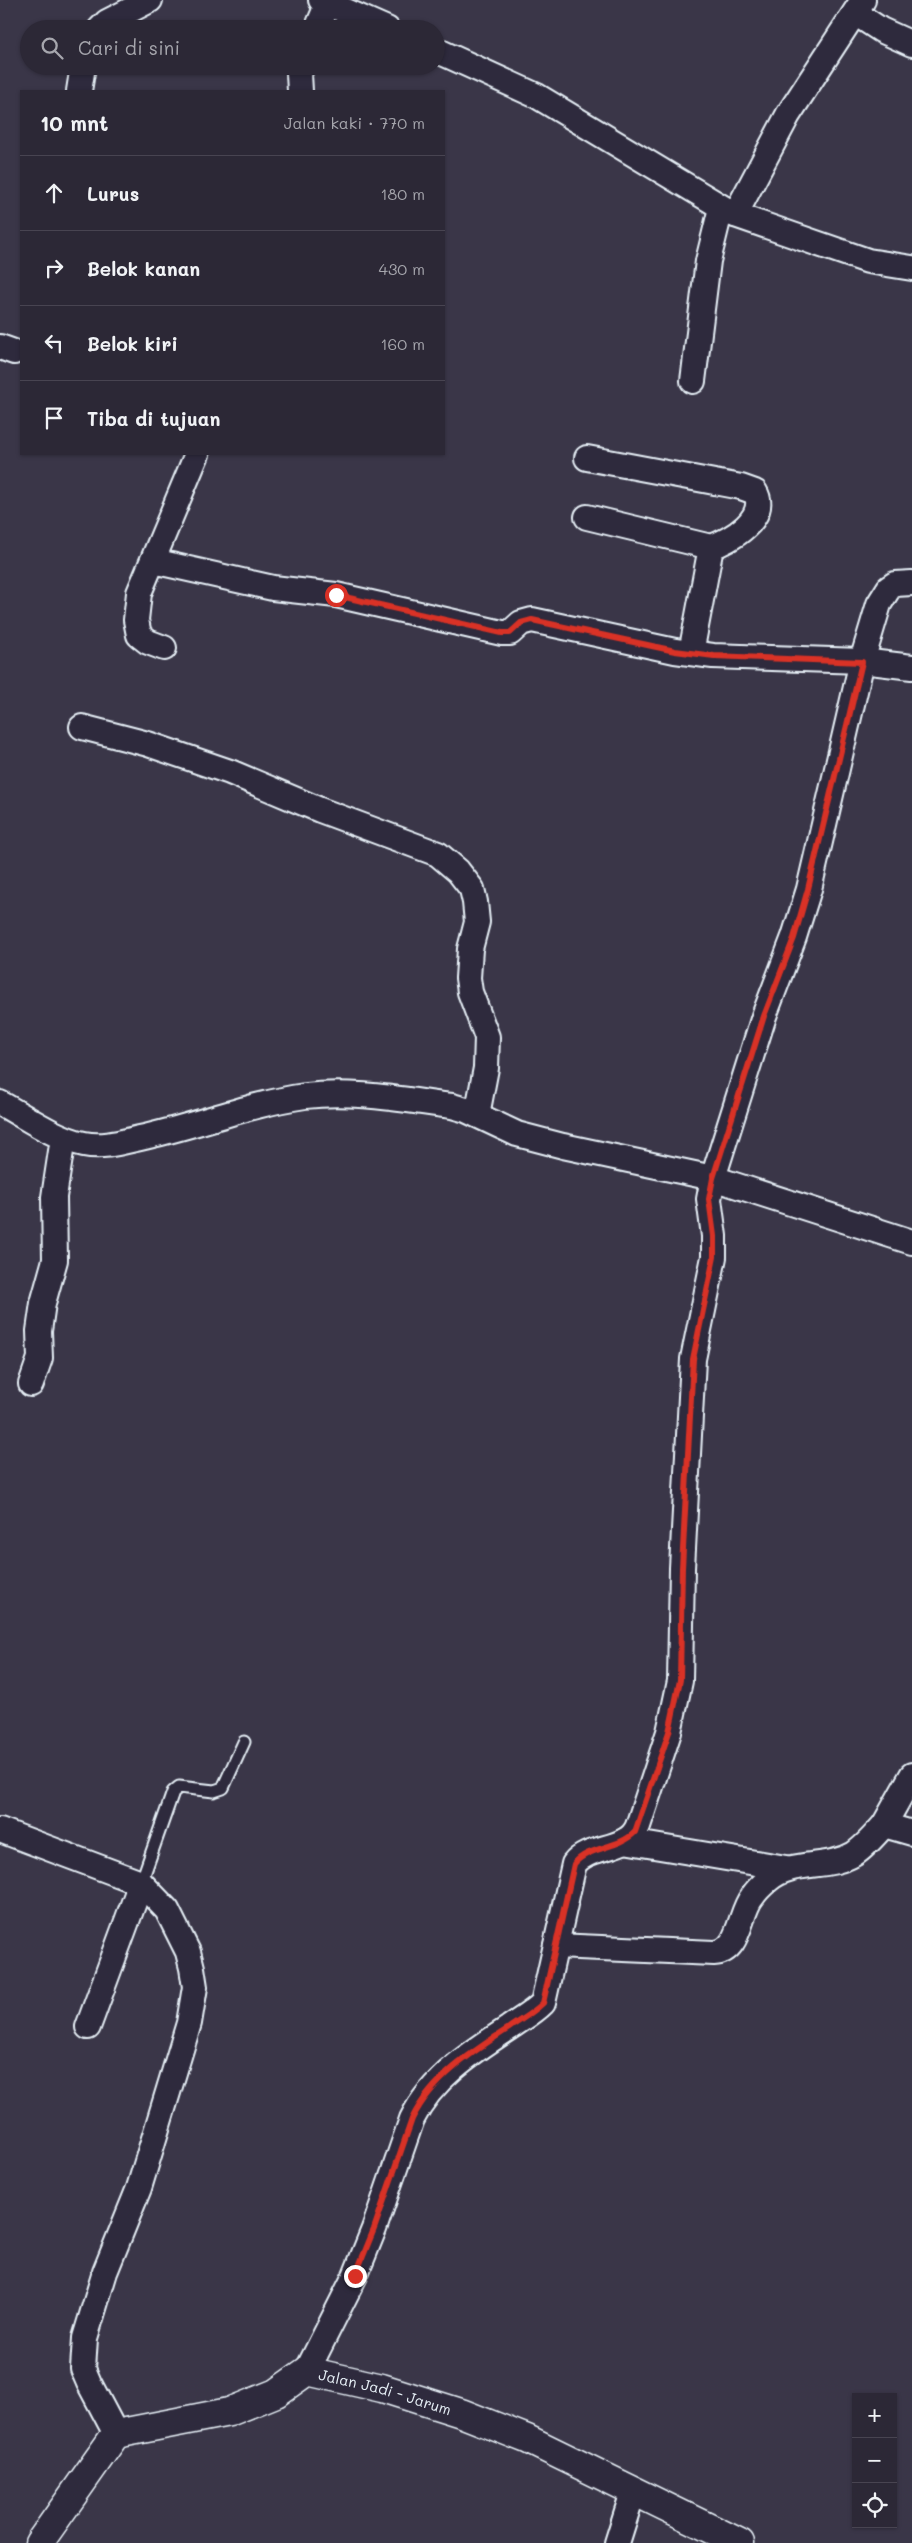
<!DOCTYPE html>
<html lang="id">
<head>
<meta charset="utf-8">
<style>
	body { margin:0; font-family:Mali,sans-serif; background:#34303e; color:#f1f3f6 }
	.controls { position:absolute; right:15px; bottom:15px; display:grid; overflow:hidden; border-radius:0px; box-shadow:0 1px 4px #0004 }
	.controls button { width:45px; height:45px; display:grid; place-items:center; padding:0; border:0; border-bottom:1px solid #484451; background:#2c2836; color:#f1f3f6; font:25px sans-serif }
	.stop { position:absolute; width:15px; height:15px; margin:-11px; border:4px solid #d93025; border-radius:50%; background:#fff }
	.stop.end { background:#d93025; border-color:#fff; box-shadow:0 1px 5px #0008 }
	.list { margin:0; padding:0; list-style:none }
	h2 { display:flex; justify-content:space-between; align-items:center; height:65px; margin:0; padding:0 20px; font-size:21px }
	h2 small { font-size:16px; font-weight:400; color:#a6a6ad }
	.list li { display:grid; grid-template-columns:32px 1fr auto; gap:15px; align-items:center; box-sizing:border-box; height:75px; padding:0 20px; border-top:1px solid #484451 }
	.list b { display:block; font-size:19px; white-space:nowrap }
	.list em { font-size:16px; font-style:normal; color:#a6a6ad }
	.icon { flex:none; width:28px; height:28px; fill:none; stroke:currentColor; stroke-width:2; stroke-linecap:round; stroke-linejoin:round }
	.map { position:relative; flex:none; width:912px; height:2543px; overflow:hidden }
	.search { position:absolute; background:#2c2836; box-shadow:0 1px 4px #0004; left:20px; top:20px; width:425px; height:55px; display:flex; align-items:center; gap:12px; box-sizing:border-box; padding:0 18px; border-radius:28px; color:#a6a6ad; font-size:19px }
	.panel { position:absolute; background:#2c2836; box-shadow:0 1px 4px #0004; left:20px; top:90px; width:425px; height:365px; border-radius:0px }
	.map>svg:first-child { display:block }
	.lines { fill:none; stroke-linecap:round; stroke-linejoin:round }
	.service-casing { stroke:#e8f1f8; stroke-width:15 }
	.minor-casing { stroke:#e8f1f8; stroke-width:28 }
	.tertiary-casing { stroke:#e8f1f8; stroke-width:31 }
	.service { stroke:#2f2a3d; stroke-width:11 }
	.minor { stroke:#2f2a3d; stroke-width:24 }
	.tertiary { stroke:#2f2a3d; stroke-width:28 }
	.route { stroke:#d93025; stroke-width:6 }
	.labels { text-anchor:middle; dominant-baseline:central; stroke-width:4.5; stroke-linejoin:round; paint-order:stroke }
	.street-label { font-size:15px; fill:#e8f1f8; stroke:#2f2a3d }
</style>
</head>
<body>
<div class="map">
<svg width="912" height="2543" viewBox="0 0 912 2543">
	<rect width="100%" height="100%" fill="#3a3648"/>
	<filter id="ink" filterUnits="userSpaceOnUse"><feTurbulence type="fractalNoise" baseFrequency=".02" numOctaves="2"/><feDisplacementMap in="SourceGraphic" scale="10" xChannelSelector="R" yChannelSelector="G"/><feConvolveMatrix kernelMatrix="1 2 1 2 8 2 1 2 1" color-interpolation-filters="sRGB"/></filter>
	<g filter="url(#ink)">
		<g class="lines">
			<!-- service casing -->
			<g class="service-casing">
				<polyline id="service" points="141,1883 173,1792 179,1787 214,1791 223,1788 244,1742"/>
			</g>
			<!-- minor casing -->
			<g class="minor-casing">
				<g id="minor">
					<polyline points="321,0 387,29"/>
					<polyline points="855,13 881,30 912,44"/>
					<polyline points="100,29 107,22 150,0"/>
					<polyline points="317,29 328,3"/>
					<polyline points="436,50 537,96 735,215 868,261 912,268"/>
					<polyline points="79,91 83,66"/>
					<polyline points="300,91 299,74 302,66"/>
					<polyline points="735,215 788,115 863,0"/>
					<polyline points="0,347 14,352"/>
					<polyline points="693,381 708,261 721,208"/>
					<path d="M587,458L741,487L755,492C770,517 730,541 711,547"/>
					<polyline points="587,517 711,547 691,653"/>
					<polyline points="153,561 273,588 336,595 502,633 510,633 521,623 532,620 675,651 713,656 862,661 912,667"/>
					<polyline points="164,648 148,642 139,635 136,620 139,593 197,454"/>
					<polyline points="82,727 148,744 230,772 320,810 438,854 458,871 472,889 475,902 477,922 470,949 468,978 470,992 487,1037 486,1068 477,1115"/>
					<path d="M0,1103C26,1117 55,1138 84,1144C103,1148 122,1142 140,1138C196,1126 249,1104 305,1096C353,1090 404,1100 452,1106L466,1110L517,1134L563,1146L713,1178L912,1242"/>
					<polyline points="31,1384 40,1358 39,1331 43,1303 55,1260 54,1197 63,1138"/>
					<polyline points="912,1775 884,1825 912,1833"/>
					<polyline points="0,1830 141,1883 167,1910 188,1952 192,1968 195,1987 189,2023 139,2188 105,2272 85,2338 83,2369 89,2383 116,2434"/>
					<polyline points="624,1841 786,1868"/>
					<path d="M556,1946L714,1953C740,1952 739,1913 752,1897C756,1891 762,1885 768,1880C792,1859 827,1870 854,1854C865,1847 875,1835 884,1825"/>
					<polyline points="88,2027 141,1883"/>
					<path d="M307,2371L355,2276L374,2229L412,2119C432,2078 472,2052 509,2028C520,2020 533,2013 543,2003L574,1864C589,1844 628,1852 638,1826L669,1732L680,1681L682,1568L693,1359L714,1257V1236L709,1199L713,1178L764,1016L794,937L809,889L862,661L879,604L889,588L895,584L912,583"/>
					<polyline points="617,2543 633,2492"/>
				</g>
			</g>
			<!-- tertiary casing -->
			<g class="tertiary-casing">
				<g id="tertiary">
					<path id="s1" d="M39,2543L116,2434L229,2412L276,2393L307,2371L382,2388L461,2413L527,2439L740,2543"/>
				</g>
			</g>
			<!-- service -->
			<use href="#service" class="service"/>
			<!-- minor -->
			<use href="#minor" class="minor"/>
			<!-- tertiary -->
			<use href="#tertiary" class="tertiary"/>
		</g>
	</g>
	<g class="lines" filter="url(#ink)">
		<!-- route -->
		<path class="route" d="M336,595L502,633H510L521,623L532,620L675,651L714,656L862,662L808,889L794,938L764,1016L713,1178L709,1199L714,1236V1257L693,1359L682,1568L680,1680L669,1732L635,1832C619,1849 588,1846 574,1864L543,2003C533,2013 520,2020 509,2028C472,2052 432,2078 412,2119L374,2229L355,2276"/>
	</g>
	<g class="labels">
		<!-- street labels -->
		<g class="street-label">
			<text stroke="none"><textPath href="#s1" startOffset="418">Jalan Jadi - Jarum</textPath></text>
		</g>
	</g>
</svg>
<div class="controls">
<button>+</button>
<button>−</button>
<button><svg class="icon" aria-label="locate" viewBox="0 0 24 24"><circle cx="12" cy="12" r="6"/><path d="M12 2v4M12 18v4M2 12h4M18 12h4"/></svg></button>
</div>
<div class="stop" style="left:336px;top:595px"></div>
<div class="stop end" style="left:355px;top:2276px"></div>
<div class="search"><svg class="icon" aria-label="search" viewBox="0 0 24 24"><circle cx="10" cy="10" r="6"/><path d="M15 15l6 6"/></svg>Cari di sini</div>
<section class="panel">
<h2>10 mnt<small>Jalan kaki · 770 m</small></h2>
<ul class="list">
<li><svg class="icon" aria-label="ahead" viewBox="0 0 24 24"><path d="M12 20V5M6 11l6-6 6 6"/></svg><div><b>Lurus</b></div><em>180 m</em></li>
<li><svg class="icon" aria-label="right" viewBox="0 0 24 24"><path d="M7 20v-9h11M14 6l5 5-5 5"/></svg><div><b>Belok kanan</b></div><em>430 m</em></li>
<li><svg class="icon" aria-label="left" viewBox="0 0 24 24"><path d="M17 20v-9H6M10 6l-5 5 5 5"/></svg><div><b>Belok kiri</b></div><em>160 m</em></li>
<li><svg class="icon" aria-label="arrive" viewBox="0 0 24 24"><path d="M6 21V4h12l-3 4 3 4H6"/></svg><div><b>Tiba di tujuan</b></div></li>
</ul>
</section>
</div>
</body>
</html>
